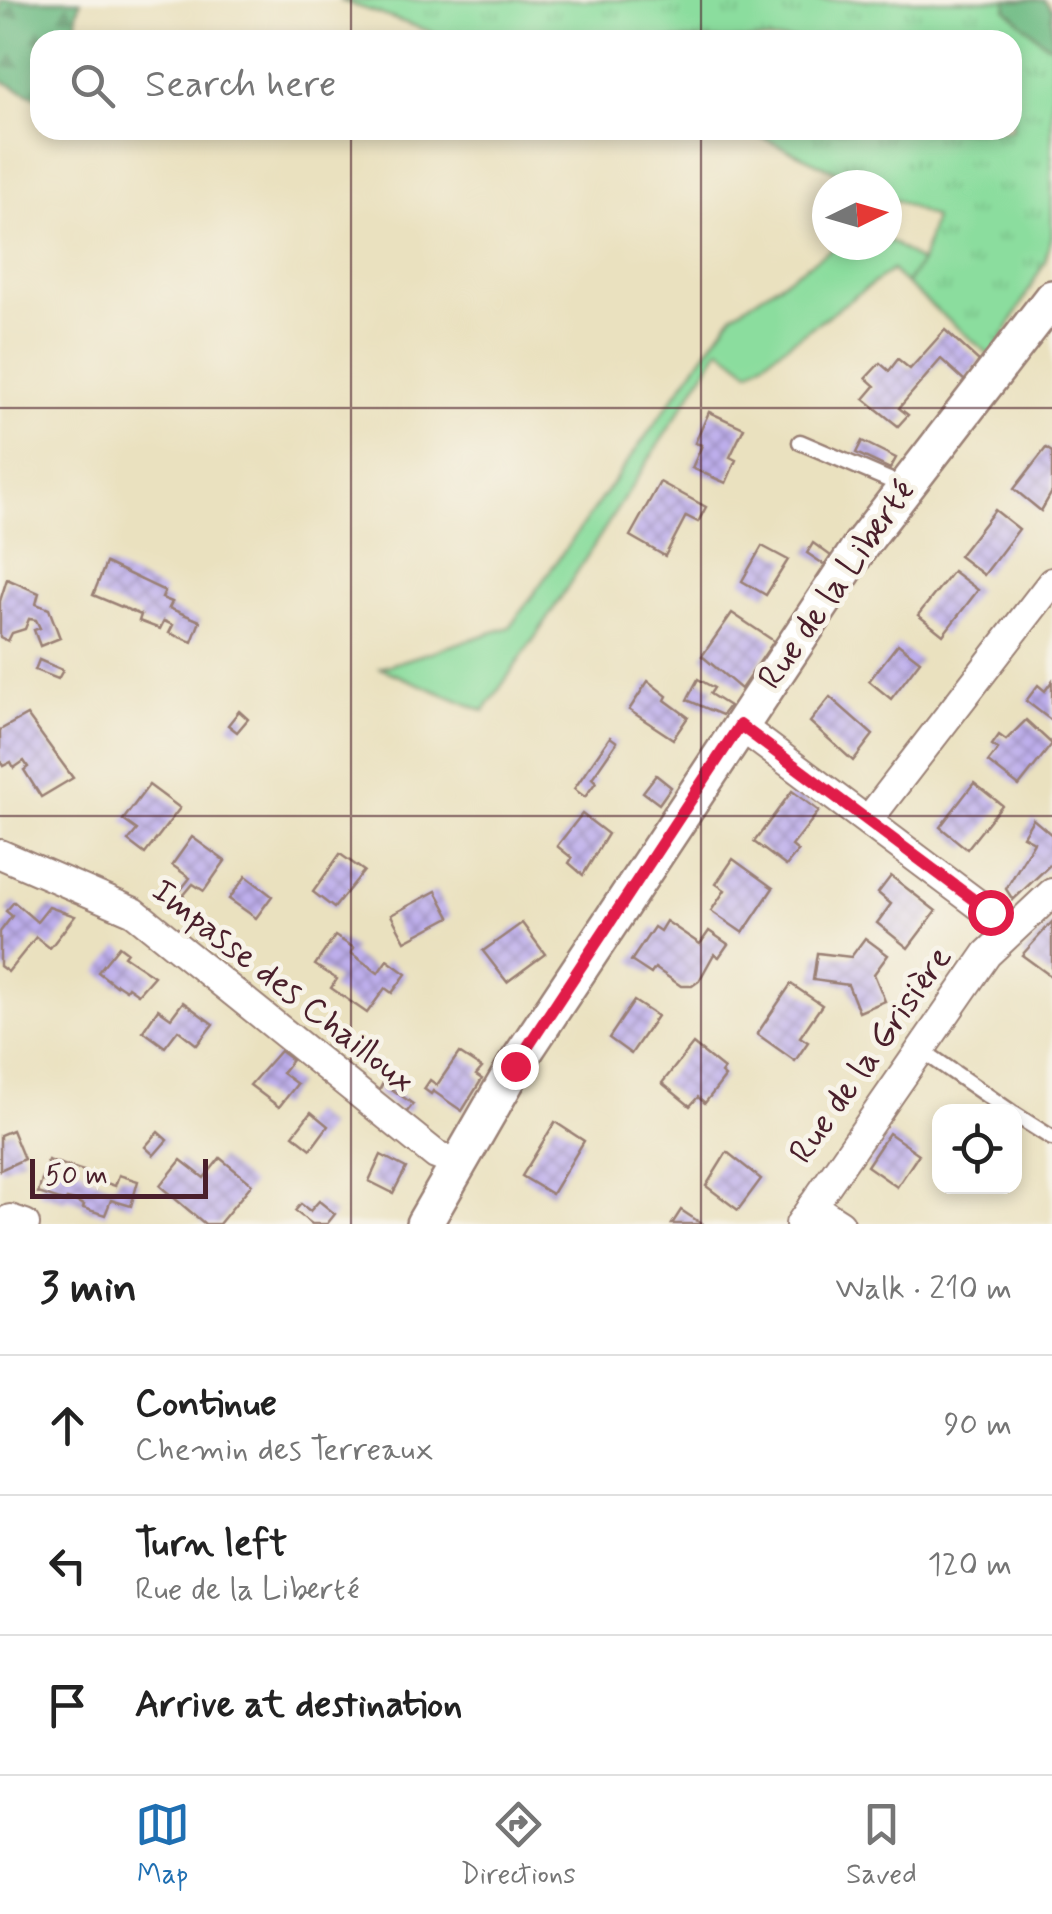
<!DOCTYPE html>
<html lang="en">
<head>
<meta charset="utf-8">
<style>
	body { margin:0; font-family:Mynerve,sans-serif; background:#f2f2f2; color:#222 }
	.controls { position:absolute; right:30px; bottom:30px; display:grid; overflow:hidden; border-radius:20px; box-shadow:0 5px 15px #0003 }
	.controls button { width:90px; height:90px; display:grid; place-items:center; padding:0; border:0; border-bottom:2px solid #e0e0e0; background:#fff; color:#222; font:50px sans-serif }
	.compass { position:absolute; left:812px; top:170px; width:90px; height:90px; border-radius:50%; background:#fff; box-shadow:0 5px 15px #0003; rotate:85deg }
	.scale { position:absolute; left:30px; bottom:25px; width:178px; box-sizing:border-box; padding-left:10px; border:5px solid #4a1f2b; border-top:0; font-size:28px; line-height:35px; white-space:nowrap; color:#4a1f2b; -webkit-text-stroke:8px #f7f3e8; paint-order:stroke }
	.stop { position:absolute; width:30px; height:30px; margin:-22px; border:8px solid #e11d48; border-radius:50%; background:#fff }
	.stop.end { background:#e11d48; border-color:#fff; box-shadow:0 2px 10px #0008 }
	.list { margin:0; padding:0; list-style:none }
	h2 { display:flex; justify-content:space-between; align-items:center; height:130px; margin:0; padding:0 40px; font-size:42px }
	h2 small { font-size:32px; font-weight:400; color:#767676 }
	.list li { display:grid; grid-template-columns:65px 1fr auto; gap:30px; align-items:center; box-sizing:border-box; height:140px; padding:0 40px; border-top:2px solid #e0e0e0 }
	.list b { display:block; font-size:38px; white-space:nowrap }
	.list p { margin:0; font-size:32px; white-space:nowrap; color:#767676 }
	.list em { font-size:32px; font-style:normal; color:#767676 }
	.icon { flex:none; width:55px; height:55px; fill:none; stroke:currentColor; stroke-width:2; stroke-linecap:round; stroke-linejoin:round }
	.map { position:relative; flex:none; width:1052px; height:1224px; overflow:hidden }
	.search { position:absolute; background:#fff; box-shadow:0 5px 15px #0003; left:30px; right:30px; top:30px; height:110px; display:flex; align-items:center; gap:25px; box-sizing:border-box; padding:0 35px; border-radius:30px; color:#767676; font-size:38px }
	.sheet { height:550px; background:#fff }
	nav { display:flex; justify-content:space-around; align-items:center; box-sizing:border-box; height:140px; border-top:2px solid #e0e0e0; background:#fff; font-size:28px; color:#767676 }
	nav a { display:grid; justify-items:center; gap:5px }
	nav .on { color:#1f6fb2 }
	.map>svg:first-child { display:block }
	.grass { fill:#8bdd9e; stroke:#6a7e64; stroke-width:2.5 }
	.forest { fill:url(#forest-firs); stroke:#5d6e58; stroke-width:2.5 }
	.park { fill:url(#park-tufts); stroke:#6a7e64; stroke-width:2.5 }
	.building { fill:url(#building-cross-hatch) }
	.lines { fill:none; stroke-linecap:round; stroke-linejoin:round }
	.service-casing { stroke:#9a8075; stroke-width:19 }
	.minor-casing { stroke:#9a8075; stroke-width:32 }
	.tertiary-casing { stroke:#9a8075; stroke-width:40 }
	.service { stroke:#fff; stroke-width:14 }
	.minor { stroke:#fff; stroke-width:28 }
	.tertiary { stroke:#fff; stroke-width:35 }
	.route { stroke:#e11d48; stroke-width:12 }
	.grid { fill:none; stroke:#4a1f2b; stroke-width:2.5; stroke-opacity:0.55 }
	.labels { text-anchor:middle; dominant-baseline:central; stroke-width:10; stroke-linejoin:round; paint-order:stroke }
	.street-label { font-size:35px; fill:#4a1f2b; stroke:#f7f3e8 }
</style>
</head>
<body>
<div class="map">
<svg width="1052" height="1224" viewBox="0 0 1052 1224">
	<defs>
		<pattern id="forest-firs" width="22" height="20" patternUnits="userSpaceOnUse" patternTransform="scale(2.5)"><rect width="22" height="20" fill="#70bc85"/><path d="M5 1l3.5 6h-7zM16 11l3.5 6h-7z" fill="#5e986d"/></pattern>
		<pattern id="park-tufts" width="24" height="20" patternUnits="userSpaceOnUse" patternTransform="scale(2.5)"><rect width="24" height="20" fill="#8bdd9e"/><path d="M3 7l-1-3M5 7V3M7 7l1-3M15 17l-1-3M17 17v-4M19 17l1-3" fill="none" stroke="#79bd88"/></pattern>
		<pattern id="building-cross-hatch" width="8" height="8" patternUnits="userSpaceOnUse" patternTransform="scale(2.5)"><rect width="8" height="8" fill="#beafec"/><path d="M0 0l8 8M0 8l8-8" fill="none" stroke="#9c8ebf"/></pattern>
	</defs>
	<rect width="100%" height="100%" fill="#f7f3e8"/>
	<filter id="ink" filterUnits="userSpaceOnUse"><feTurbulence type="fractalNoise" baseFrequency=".01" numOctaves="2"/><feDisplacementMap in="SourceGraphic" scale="20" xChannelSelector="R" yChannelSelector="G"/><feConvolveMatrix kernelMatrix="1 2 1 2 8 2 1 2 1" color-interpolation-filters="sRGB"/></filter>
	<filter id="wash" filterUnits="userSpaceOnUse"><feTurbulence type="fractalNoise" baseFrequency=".0048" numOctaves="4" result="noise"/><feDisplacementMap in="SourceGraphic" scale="40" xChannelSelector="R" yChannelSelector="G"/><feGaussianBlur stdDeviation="2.25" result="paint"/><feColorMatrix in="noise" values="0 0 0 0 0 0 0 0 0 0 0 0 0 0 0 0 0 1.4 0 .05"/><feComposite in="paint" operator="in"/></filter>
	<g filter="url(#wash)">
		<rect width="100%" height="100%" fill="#eae1bf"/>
		<!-- grass -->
		<polygon class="grass" points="887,239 921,262 906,284 892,270 750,371 720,348 538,633 484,711 380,668 510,627 733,314 838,245 887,245"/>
		<!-- forest -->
		<g class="forest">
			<polygon points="0,0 81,0 77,14 77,40 40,40 40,99 0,80"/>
			<polygon points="1007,0 1044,0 1052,9 1052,45 1047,45 1006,9"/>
		</g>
		<!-- park -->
		<polygon class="park" points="339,0 1007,0 1006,9 1047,45 1052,45 1052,236 1045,261 992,357 906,284 921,262 934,218 887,196 887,185 864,185 746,130 1012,130 1012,40 455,40"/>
		<g id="blocks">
			<!-- building -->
			<g class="building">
				<polygon points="945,330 979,361 965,381 941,359 899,408 908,415 898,426 864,399 875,386 866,378 880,363 889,371 898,359 910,369"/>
				<polygon points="709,412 744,428 730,457 736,460 726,483 692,468 702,445 695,443"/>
				<polygon points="862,441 896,458 890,469 856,453"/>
				<polygon points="1046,448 1052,452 1052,492 1041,511 1014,489"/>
				<polygon points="660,482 706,507 698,522 686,516 665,556 630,536"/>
				<polygon points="995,510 1019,529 984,575 959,556"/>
				<polygon points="813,543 831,556 825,565 807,553"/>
				<polygon points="762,546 788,560 766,595 742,581"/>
				<polygon points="106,563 165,591 162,598 172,602 169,608 200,621 192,642 169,633 173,625 164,621 160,629 139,621 141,615 93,595"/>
				<polygon points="953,571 978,590 943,635 918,615"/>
				<polygon points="7,579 39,593 36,604 49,609 60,638 40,646 34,630 40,628 36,620 29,619 25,629 12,633 8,641 0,637 0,601"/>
				<polygon points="732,613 774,641 741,689 702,656"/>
				<polygon points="898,644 920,661 891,699 869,681"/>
				<polygon points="39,660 63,670 58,679 35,670"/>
				<polygon points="698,679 714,688 710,694 729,706 722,715 687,700"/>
				<polygon points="648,681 667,696 665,700 688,717 673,739 629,710"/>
				<polygon points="1052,681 1052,721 1026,701 1038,685 1045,691"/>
				<polygon points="830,697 873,735 853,761 810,722"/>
				<polygon points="239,711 248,719 237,732 228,725"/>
				<polygon points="27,715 73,778 41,797 24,770 28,767 24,761 14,768 11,762 3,766 0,761 0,730"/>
				<polygon points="1026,720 1052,744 1019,786 988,762 998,749 992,745 999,735 1006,740"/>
				<polygon points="610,737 617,742 592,778 596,782 585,797 574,789"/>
				<polygon points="656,775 671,787 659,804 643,792"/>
				<polygon points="974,783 1002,805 967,849 940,827"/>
				<polygon points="149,785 180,808 145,854 128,841 137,830 123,820"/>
				<polygon points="792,791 819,811 792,846 798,851 786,866 754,842"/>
				<polygon points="582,814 608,834 583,875 569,863 572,858 557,846"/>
				<polygon points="1033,819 1052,835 1052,863 1013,900 1006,889 1034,842 1023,836"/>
				<polygon points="192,837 225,861 204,891 193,884 183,896 179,892 190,878 172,865"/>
				<polygon points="340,854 364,871 334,908 313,892"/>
				<polygon points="733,859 773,888 743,933 711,911 725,890 716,884"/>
				<polygon points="246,876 272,896 256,918 229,899"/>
				<polygon points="891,876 936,911 908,948 877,923 891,904 878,893"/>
				<polygon points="436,891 450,917 405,941 391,915"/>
				<polygon points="14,902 37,922 49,907 75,916 50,948 36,937 8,972 0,966 0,932 12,916 6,911"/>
				<polygon points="666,921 700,944 709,931 728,944 719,957 714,954 699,981 692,986 681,986 655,968 651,974 631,961 654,927 660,931"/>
				<polygon points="1052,922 1052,977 1022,955"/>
				<polygon points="522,923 545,954 507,982 483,951"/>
				<polygon points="335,936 354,948 351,953 378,973 387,960 406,974 392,993 385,988 367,1013 331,988 337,979 315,965"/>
				<polygon points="865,938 888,955 874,974 885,1001 859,1012 848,985 813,980 817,953 851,957"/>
				<polygon points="119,946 127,952 124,956 154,976 138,994 128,987 126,990 117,984 116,986 98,972"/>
				<polygon points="791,984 822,1005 800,1037 808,1042 795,1061 757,1034"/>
				<polygon points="634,1001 657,1016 631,1054 609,1038"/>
				<polygon points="183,1002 213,1024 197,1045 178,1030 165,1047 143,1031 158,1009 171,1018"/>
				<polygon points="693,1044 724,1069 721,1073 725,1077 705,1103 698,1097 690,1106 662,1083"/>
				<polygon points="280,1051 292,1060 282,1073 297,1084 279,1107 250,1085"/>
				<polygon points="459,1053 482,1068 476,1075 482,1079 462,1111 433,1091 431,1094 424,1089 430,1080 437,1085"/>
				<polygon points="383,1083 413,1104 406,1113 377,1094"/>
				<polygon points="311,1112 328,1126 311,1149 293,1135"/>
				<polygon points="555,1122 584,1141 552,1194 522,1176"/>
				<polygon points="12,1130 24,1159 0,1170 0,1135"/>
				<polygon points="158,1132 167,1140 154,1155 145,1147"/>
				<polygon points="889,1133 919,1154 897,1187 867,1166"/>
				<polygon points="727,1152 761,1179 738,1210 706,1186"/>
				<polygon points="381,1155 406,1168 393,1193 369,1181"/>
				<polygon points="220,1158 252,1184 219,1224 205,1224 160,1186 181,1160 204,1178"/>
				<polygon points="48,1160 84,1171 83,1175 115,1186 119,1175 138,1181 131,1206 111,1200 105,1215 83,1208 84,1205 75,1201 67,1199 66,1202 38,1193"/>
				<polygon points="319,1201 335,1214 327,1224 312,1224 295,1211 301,1204 310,1211"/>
				<polygon points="681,1210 702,1224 672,1224"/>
			</g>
		</g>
	</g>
	<g filter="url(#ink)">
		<use href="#blocks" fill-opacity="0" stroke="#9a8075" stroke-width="2.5"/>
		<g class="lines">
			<!-- service casing -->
			<g class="service-casing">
				<g id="service">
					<polyline points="800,442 903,486"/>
					<polyline points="920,1049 1011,1112"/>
					<polyline points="1014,1114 1052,1138"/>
				</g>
			</g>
			<!-- minor casing -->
			<g class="minor-casing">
				<g id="minor">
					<polyline points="739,725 1011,929"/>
					<polyline points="869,819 1052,582"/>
					<polyline points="0,854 134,912 436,1155 459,1164"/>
					<polyline points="812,1206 840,1224"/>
					<polyline points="3,1224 10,1219 25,1224"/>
					<polyline points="800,1224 987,954 1052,893"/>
				</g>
			</g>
			<!-- tertiary casing -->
			<g class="tertiary-casing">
				<polyline id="tertiary" points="424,1224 515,1066 861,545 1052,298"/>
			</g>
			<!-- service -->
			<use href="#service" class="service"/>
			<!-- minor -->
			<use href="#minor" class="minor"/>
			<!-- tertiary -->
			<use href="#tertiary" class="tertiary"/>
		</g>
	</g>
	<g class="lines" filter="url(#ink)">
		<!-- route -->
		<polyline class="route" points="515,1066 740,725 990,912"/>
	</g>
	<!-- grid -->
	<path class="grid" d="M351,0V40M701,0V40M351,130V1224M701,130V1224M0,408H1052M0,816H1052"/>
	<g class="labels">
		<!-- street labels -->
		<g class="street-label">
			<text transform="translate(837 585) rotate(-55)">Rue de la Liberté</text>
			<text transform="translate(283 986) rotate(38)">Impasse des Chailloux</text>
			<text transform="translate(871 1055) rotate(-55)">Rue de la Grisière</text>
		</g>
	</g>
</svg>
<div class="controls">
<button><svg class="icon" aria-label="locate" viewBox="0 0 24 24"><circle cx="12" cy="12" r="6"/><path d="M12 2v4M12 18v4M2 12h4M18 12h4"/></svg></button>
</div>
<svg class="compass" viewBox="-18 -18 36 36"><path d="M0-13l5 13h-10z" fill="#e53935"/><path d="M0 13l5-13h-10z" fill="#767676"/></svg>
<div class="scale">50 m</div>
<div class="stop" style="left:990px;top:912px"></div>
<div class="stop end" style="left:515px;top:1066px"></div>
<div class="search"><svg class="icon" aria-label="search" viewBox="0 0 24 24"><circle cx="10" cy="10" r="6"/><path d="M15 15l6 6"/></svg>Search here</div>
</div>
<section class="sheet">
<h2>3 min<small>Walk · 210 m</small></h2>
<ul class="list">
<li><svg class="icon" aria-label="ahead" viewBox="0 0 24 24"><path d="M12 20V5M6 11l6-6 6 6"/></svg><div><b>Continue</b><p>Chemin des Terreaux</p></div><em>90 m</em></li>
<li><svg class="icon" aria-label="left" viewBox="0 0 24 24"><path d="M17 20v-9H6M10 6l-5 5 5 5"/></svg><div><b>Turn left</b><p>Rue de la Liberté</p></div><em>120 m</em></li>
<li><svg class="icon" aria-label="arrive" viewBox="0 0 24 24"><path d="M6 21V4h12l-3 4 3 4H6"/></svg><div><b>Arrive at destination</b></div></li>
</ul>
</section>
<nav>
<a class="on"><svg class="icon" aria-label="map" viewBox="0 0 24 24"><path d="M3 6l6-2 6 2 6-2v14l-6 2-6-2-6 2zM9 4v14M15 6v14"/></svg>Map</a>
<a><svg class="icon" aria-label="directions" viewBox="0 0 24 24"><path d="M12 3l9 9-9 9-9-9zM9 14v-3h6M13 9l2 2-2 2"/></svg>Directions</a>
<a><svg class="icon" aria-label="saved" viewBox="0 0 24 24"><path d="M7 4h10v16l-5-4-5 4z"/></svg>Saved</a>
</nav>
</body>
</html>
